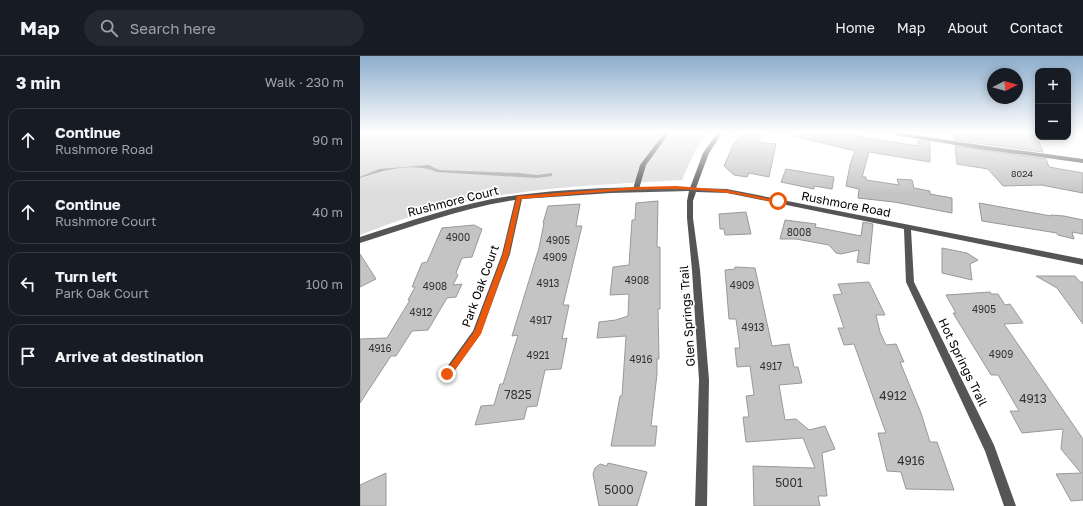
<!DOCTYPE html>
<html lang="en">
<head>
<meta charset="utf-8">
<style>
	body { margin:0; font-family:"Golos Text",sans-serif; background:#242831; color:#f1f3f6 }
	.controls { position:absolute; right:12px; top:12px; display:grid; overflow:hidden; border-radius:8px; box-shadow:0 2px 10px #0003 }
	.controls button { width:36px; height:36px; display:grid; place-items:center; padding:0; border:0; border-bottom:1px solid #363941; background:#171b24; color:#f1f3f6; font:20px sans-serif }
	.compass { position:absolute; left:627px; top:12px; width:36px; height:36px; border-radius:50%; background:#171b24; box-shadow:0 2px 10px #0003; rotate:84deg }
	.stop { position:absolute; width:12px; height:12px; margin:-9px; border:3px solid #ea580c; border-radius:50%; background:#fff }
	.stop.end { background:#ea580c; border-color:#fff; box-shadow:0 1px 4px #0008 }
	.list { margin:0; padding:0; list-style:none }
	h2 { display:flex; justify-content:space-between; align-items:center; height:52px; margin:0; padding:0 16px; font-size:17px }
	h2 small { font-size:13px; font-weight:400; color:#9ea1a6 }
	.list li { display:grid; grid-template-columns:26px 1fr auto; gap:12px; align-items:center; box-sizing:border-box; height:64px; margin:0 8px 8px; padding:0 8px; border:1px solid #363941; border-radius:12px }
	.list b { display:block; font-size:15px; white-space:nowrap }
	.list p { margin:0; font-size:13px; white-space:nowrap; color:#9ea1a6 }
	.list em { font-size:13px; font-style:normal; color:#9ea1a6 }
	.icon { flex:none; width:22px; height:22px; fill:none; stroke:currentColor; stroke-width:2; stroke-linecap:round; stroke-linejoin:round }
	.map { position:relative; flex:none; width:723px; height:450px; overflow:hidden }
	header { display:flex; align-items:center; gap:24px; box-sizing:border-box; height:56px; padding:0 20px; background:#171b24; border-bottom:1px solid #363941 }
	header strong { font-size:19px }
	nav { display:flex; gap:22px; margin-inline-start:auto; font-size:14px }
	.search { width:280px; height:36px; background:#242831; display:flex; align-items:center; gap:10px; box-sizing:border-box; padding:0 14px; border-radius:22px; color:#9ea1a6; font-size:15px }
	main { display:flex }
	aside { flex:1; background:#171b24 }
	.map>svg:first-child { display:block }
	.green { fill:#dcdcdc }
	.water { fill:#a3a3a3 }
	.building { fill:#c4c4c4; stroke:#999 }
	.lines { fill:none; stroke-linecap:round; stroke-linejoin:round }
	.service { fill:#555; fill-rule:evenodd }
	.minor { fill:#555; fill-rule:evenodd }
	.route { fill:#ea580c }
	.labels { text-anchor:middle; dominant-baseline:central; stroke-width:3.5; stroke-linejoin:round; paint-order:stroke }
	.far-number-label { font-size:9px; fill:#313131 }
	.number-label { font-size:10px; fill:#313131 }
	.street-label { font-size:12px; fill:#000; stroke:#fff }
	.near-number-label { font-size:12px; fill:#313131 }
</style>
</head>
<body>
<header>
<strong>Map</strong>
<div class="search"><svg class="icon" aria-label="search" viewBox="0 0 24 24"><circle cx="10" cy="10" r="6"/><path d="M15 15l6 6"/></svg>Search here</div>
<nav><a>Home</a><a>Map</a><a>About</a><a>Contact</a></nav>
</header>
<main>
<aside>
<h2>3 min<small>Walk · 230 m</small></h2>
<ul class="list">
<li><svg class="icon" aria-label="ahead" viewBox="0 0 24 24"><path d="M12 20V5M6 11l6-6 6 6"/></svg><div><b>Continue</b><p>Rushmore Road</p></div><em>90 m</em></li>
<li><svg class="icon" aria-label="ahead" viewBox="0 0 24 24"><path d="M12 20V5M6 11l6-6 6 6"/></svg><div><b>Continue</b><p>Rushmore Court</p></div><em>40 m</em></li>
<li><svg class="icon" aria-label="left" viewBox="0 0 24 24"><path d="M17 20v-9H6M10 6l-5 5 5 5"/></svg><div><b>Turn left</b><p>Park Oak Court</p></div><em>100 m</em></li>
<li><svg class="icon" aria-label="arrive" viewBox="0 0 24 24"><path d="M6 21V4h12l-3 4 3 4H6"/></svg><div><b>Arrive at destination</b></div></li>
</ul>
</aside>
<div class="map">
<svg width="723" height="450" viewBox="0 0 723 450">
	<rect width="100%" height="100%" fill="#fff"/>
	<!-- green -->
	<path class="green" d="M0,76H349L336,93L322,124C256,128 190,130 125,142C82,150 40,163 0,179Z"/>
	<!-- water -->
	<path class="water" d="M69,109L79,114L159,117L177,119L192,117V120L177,122L77,116C53,106 24,114 0,122V121L19,113Z"/>
	<!-- building -->
	<g class="building">
		<polygon points="384,76 405,76 397,86 416,88 409,121 389,117 387,121 374,119 364,110 374,87"/>
		<polygon points="435,76 472,76 558,90 558,84 570,86 570,106 509,96 502,121 506,121 506,124 539,129 537,123 552,124 554,132 570,135 570,138 592,142 592,157 534,146 498,142 499,133 486,130 490,109 495,95 434,80"/>
		<polygon points="593,76 675,76 683,96 594,84"/>
		<polygon points="595,90 686,103 689,111 723,117 723,137 681,129 643,130 628,113 597,108"/>
		<polygon points="426,113 474,121 472,133 454,130 454,133 421,126"/>
		<polygon points="298,145 297,191 300,191 300,253 298,253 299,303 297,303 297,318 291,370 297,370 295,390 251,390 260,340 262,340 266,280 237,282 239,266 256,264 268,260 269,238 250,239 253,211 269,209 272,164 275,164 276,147"/>
		<polygon points="619,147 691,160 691,159 704,160 723,164 723,178 712,176 714,183 698,179 697,177 622,165"/>
		<polygon points="220,148 216,170 222,170 203,249 209,249 202,283 207,282 201,313 185,314 177,350 167,351 164,363 115,369 121,350 134,349 140,328 143,328 158,279 152,280 179,192 184,167 183,167 188,150"/>
		<polygon points="386,156 391,178 365,179 364,173 360,173 359,158"/>
		<polygon points="425,164 456,168 455,171 501,180 503,166 513,168 509,208 497,206 499,194 481,198 476,197 469,189 436,183 420,183"/>
		<polygon points="114,169 122,173 112,201 102,202 96,217 98,219 93,229 102,228 96,241 87,242 68,274 52,275 36,300 31,300 0,347 0,283 27,282 50,244 48,244 55,231 52,231 62,207 67,206 82,172"/>
		<polygon points="582,192 607,197 618,204 610,208 612,224 582,217"/>
		<polygon points="0,198 16,223 0,231"/>
		<polygon points="375,211 395,212 412,290 429,288 434,311 438,311 442,327 419,329 425,364 436,363 449,374 465,370 475,393 462,397 467,440 458,440 460,450 394,450 393,410 455,412 443,382 386,386 383,361 389,361 386,340 394,339 390,310 377,311 375,292 380,292 376,263 369,263 365,214 375,213"/>
		<polygon points="676,220 715,220 720,226 723,226 723,268 697,232"/>
		<polygon points="509,226 525,259 516,259 520,276 526,289 536,288 544,306 540,306 561,357 570,386 577,386 594,434 546,433 541,416 527,415 518,377 526,377 494,288 484,289 478,272 484,272 473,239 482,238 478,228"/>
		<polygon points="630,236 631,238 638,238 645,249 650,248 663,267 644,268 723,383 723,444 711,445 696,418 721,417 701,393 703,373 662,377 650,355 659,355 638,319 631,319 593,257 596,257 586,239"/>
		<polygon points="248,407 287,416 277,450 239,450 233,418 235,412 240,408 247,410"/>
		<polygon points="26,417 26,450 0,450 0,429"/>
	</g>
	<g class="lines">
		<!-- service -->
		<polygon class="service" points="305,76 310,76 286,109 279,133 276,135 274,134 273,133 280,109"/>
		<!-- minor -->
		<g class="minor">
			<path d="M358,76H363L349,97L336,132L367,133L723,203V209L551,174L554,226L634,389L656,450H644L625,395L546,226L544,173L367,137L336,136L333,145V162L340,214L349,324L347,450H335L339,324L332,214L327,162V145L329,135L251,137L162,143L150,198L121,277L90,321L87,322L84,321L82,318L84,315L113,275L142,198L155,144C101,152 52,171 0,187V181C51,165 104,146 158,139C214,132 273,130 330,132L343,97Z"/>
			<polygon points="527,76 536,76 613,88 723,103 723,107 613,92 529,78"/>
		</g>
	</g>
	<!-- sky -->
	<linearGradient id="sky" x2="0" y2="1"><stop stop-color="#8cadcc"/><stop offset="0.55" stop-color="#fff"/><stop offset="1" stop-color="#fff" stop-opacity="0"/></linearGradient>
	<rect width="723" height="139" fill="url(#sky)"/>
	<!-- route -->
	<path class="route" d="M316,130L367,134L421,145L418,147C401,144 384,139 367,137C299,127 229,138 161,143L149,198L121,278L90,321H85V316L114,276L143,198L157,140L276,131Z"/>
	<g class="labels">
		<!-- far-number labels -->
		<g class="far-number-label">
			<text x="662" y="117">8024</text>
		</g>
		<!-- number labels -->
		<g class="number-label">
			<text x="439" y="176">8008</text>
			<text x="98" y="181">4900</text>
			<text x="198" y="184">4905</text>
			<text x="195" y="201">4909</text>
			<text x="277" y="224">4908</text>
			<text x="188" y="227">4913</text>
			<text x="382" y="229">4909</text>
			<text x="75" y="230">4908</text>
			<text x="624" y="253">4905</text>
			<text x="61" y="256">4912</text>
			<text x="181" y="264">4917</text>
			<text x="393" y="271">4913</text>
			<text x="20" y="292">4916</text>
			<text x="641" y="298">4909</text>
			<text x="178" y="299">4921</text>
			<text x="281" y="303">4916</text>
			<text x="411" y="310">4917</text>
		</g>
		<!-- street labels -->
		<g class="street-label">
			<text transform="translate(93 145) rotate(-14)">Rushmore Court</text>
			<text transform="translate(486 148) rotate(11)">Rushmore Road</text>
			<text transform="translate(120 230) rotate(-70)">Park Oak Court</text>
			<text transform="translate(327 260) rotate(-94)">Glen Springs Trail</text>
			<text transform="translate(603 306) rotate(64)">Hot Springs Trail</text>
		</g>
		<!-- near-number labels -->
		<g class="near-number-label">
			<text x="158" y="338">7825</text>
			<text x="533" y="339">4912</text>
			<text x="673" y="342">4913</text>
			<text x="551" y="404">4916</text>
			<text x="429" y="426">5001</text>
			<text x="259" y="433">5000</text>
		</g>
	</g>
</svg>
<div class="controls">
<button>+</button>
<button>−</button>
</div>
<svg class="compass" viewBox="-18 -18 36 36"><path d="M0-13l5 13h-10z" fill="#e53935"/><path d="M0 13l5-13h-10z" fill="#9ea1a6"/></svg>
<div class="stop" style="left:418px;top:145px"></div>
<div class="stop end" style="left:87px;top:318px"></div>
</div>
</main>
</body>
</html>
